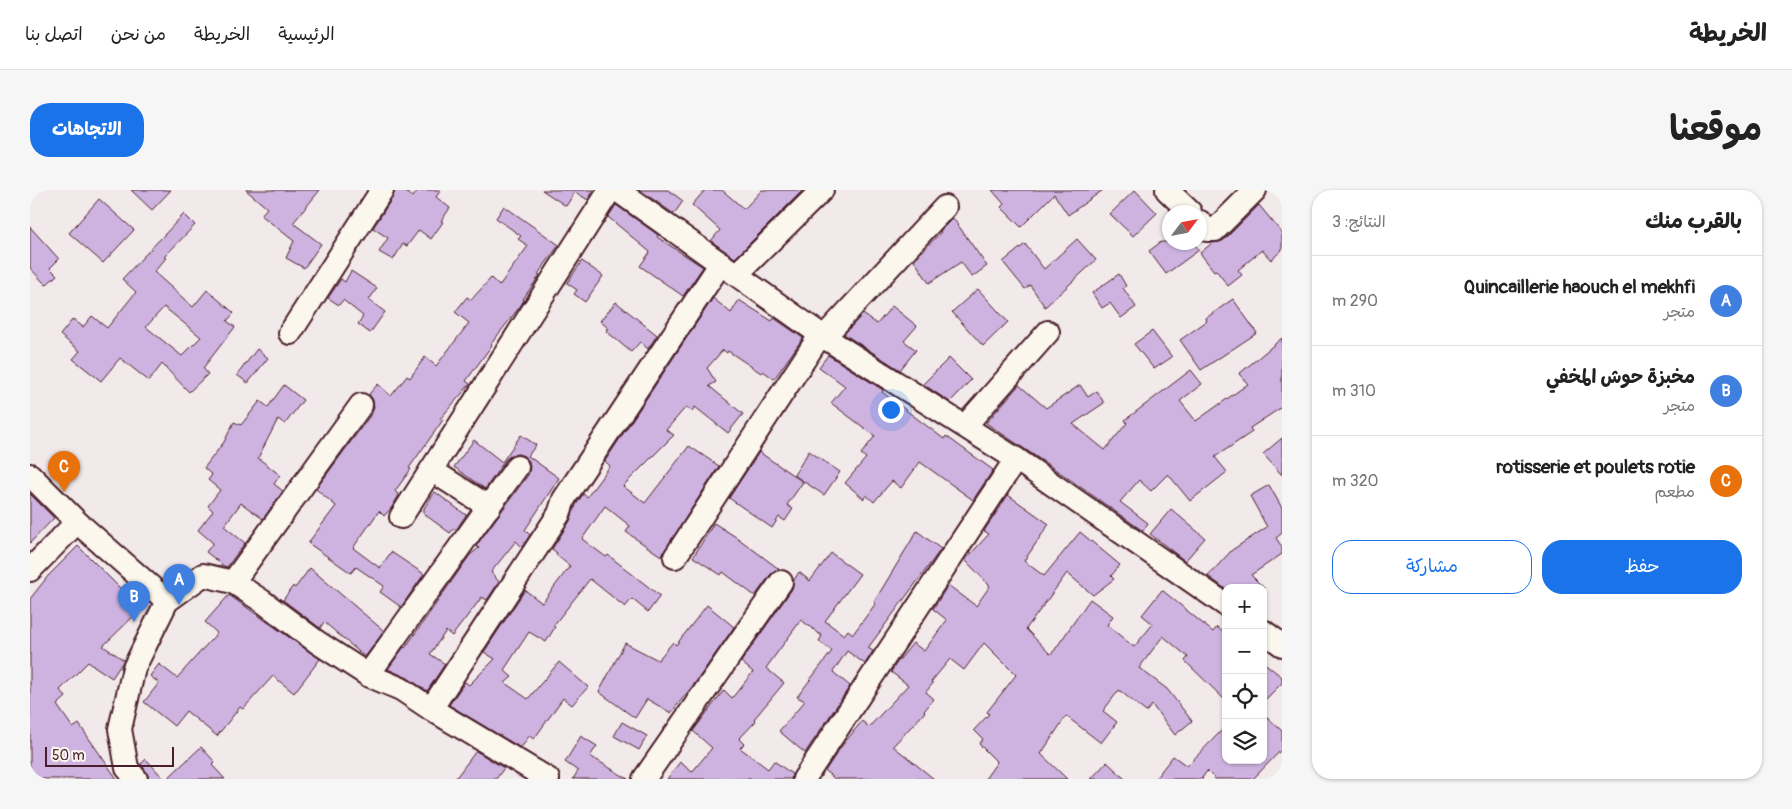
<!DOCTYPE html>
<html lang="ar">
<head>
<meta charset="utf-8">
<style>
	body { margin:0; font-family:Pangolin,"Playpen Sans Arabic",sans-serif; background:#f6f6f6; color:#222; direction:rtl }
	.controls { position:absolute; right:15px; bottom:15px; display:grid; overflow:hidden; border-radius:10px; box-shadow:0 1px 4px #0004 }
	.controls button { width:45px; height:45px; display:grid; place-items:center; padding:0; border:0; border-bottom:1px solid #e0e0e0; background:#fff; color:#222; font:25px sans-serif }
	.compass { position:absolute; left:1132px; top:15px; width:45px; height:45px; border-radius:50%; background:#fff; box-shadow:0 1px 4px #0004; rotate:58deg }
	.scale { position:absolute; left:15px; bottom:12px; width:129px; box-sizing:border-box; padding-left:5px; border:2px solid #4a1f2b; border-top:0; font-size:14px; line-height:18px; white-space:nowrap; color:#4a1f2b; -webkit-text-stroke:4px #fbf7ec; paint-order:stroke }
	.you { position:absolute; left:860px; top:219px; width:18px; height:18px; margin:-12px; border:4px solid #fff; border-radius:50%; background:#1a73e8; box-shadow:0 0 0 8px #1a73e833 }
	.badge { display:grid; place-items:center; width:32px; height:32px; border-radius:50%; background:#1a73e8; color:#fff; font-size:16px; font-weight:700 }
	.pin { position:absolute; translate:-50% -41px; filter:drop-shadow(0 1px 2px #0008) }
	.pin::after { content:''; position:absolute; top:26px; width:18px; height:15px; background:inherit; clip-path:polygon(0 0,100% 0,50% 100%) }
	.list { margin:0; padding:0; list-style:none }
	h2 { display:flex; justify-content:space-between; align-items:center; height:65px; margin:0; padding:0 20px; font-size:21px }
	h2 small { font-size:16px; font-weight:400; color:#767676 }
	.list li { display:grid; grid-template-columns:32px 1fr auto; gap:15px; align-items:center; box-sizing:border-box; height:90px; padding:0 20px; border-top:1px solid #e0e0e0 }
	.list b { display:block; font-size:19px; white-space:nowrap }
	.list p { margin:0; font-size:16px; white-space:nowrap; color:#767676 }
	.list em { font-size:16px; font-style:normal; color:#767676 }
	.actions { display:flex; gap:10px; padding:15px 20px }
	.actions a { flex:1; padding:11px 0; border:1px solid #1a73e8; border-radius:20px; text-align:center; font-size:18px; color:#1a73e8 }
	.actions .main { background:#1a73e8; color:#fff }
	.icon { flex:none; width:28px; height:28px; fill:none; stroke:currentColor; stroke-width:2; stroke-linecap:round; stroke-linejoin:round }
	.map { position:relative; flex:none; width:1252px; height:589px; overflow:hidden; direction:ltr; border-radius:20px }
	header { display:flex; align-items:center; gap:30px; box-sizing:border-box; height:70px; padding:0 25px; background:#fff; border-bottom:1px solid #e0e0e0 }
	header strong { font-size:24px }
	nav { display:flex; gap:28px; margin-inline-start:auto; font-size:18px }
	.intro { display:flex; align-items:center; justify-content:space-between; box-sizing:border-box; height:120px; padding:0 30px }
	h1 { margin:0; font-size:35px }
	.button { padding:12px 22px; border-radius:20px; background:#1a73e8; color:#fff; font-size:18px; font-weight:700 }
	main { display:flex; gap:30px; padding:0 30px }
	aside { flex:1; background:#fff; border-radius:20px; box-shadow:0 1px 4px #0004 }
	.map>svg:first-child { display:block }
	.building { fill:#ceb3e1; stroke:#4a1f2b; fill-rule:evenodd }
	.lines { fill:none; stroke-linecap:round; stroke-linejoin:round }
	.minor-casing { stroke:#4a1f2b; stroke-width:26 }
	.minor { stroke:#fbf7ec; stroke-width:22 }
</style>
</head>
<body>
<header>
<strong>الخريطة</strong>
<nav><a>الرئيسية</a><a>الخريطة</a><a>من نحن</a><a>اتصل بنا</a></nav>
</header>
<div class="intro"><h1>موقعنا</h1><a class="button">الاتجاهات</a></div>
<main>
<aside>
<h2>بالقرب منك<small>النتائج: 3</small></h2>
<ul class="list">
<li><span class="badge" style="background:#3f7fe0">A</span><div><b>Quincaillerie haouch el mekhfi</b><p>متجر</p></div><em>290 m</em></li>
<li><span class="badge" style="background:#3f7fe0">B</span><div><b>مخبزة حوش المخفي</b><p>متجر</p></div><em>310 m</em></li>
<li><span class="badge" style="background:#e8710a">C</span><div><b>rotisserie et poulets rotie</b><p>مطعم</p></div><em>320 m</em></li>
</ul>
<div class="actions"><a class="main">حفظ</a><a>مشاركة</a></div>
</aside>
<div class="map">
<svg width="1252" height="589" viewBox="0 0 1252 589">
	<rect width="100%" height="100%" fill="#f2e9ea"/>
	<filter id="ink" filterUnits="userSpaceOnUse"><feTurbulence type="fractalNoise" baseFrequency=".02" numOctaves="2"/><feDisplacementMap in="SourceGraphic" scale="10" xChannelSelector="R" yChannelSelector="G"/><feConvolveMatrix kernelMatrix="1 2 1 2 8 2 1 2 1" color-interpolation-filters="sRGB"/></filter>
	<g filter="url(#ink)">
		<!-- building -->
		<g class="building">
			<polygon points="101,0 141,0 122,20"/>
			<polygon points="216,0 290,0 263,33 291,54 274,78 256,68 264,51 231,25 237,18"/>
			<polygon points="365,0 373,0 383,7 388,0 411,0 406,7 420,18 411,31 413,32 401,49 389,40 377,56 373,54 363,70 349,62 358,48 343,38 363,7"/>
			<polygon points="512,0 564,0 558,10 545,2 536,16"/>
			<polygon points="610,0 638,0 653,11 644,24"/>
			<polygon points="675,0 692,0 714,19 732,0 773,0 705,68 681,51 690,40 662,15"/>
			<polygon points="962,0 1073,0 1038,25 1024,4 991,37 971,17 974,14"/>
			<polygon points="1105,0 1127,23 1103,46 1080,24"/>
			<polygon points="69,9 104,40 73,73 39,43"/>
			<polygon points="586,15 628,45 627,47 673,77 653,106 610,76 620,62 578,27"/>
			<polygon points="1229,15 1252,43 1252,60 1241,70 1232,60 1208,80 1212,85 1198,96 1186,80 1184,81 1170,63 1182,53 1190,52 1194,50"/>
			<polygon points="474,16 529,55 508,84 510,85 493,109 494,110 491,115 461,154 462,155 436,191 440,194 410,229 413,230 379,278 381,279 365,301 369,305 362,317 354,326 349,321 323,358 350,378 361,362 394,384 371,417 350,402 354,396 326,377 321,383 278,353 306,316 286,299 342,223 344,217 343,210 339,204 348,194 361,206 377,186 380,188 395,167 406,176 439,133 425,122 437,107 441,110 461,88 469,96 498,56 488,49 491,46 466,28"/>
			<path d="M154,24L165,35L134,67L136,68L124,82L163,117L177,100L204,123L197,131L205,137L173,178L178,184L159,202L132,174L119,191L90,168L71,191L43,169L50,161L30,145L43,129L53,137L62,126L77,138L106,102L92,89ZM134,117L171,147L152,166L116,137Z"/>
			<polygon points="923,28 957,76 942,87 931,72 899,93 884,70 911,42 910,41"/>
			<polygon points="0,37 29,69 20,78 27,85 16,95 0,78"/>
			<polygon points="1047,49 1066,70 1015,117 1000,95 995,99 973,72 995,54 1014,79"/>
			<polygon points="1131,52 1163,52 1169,60 1136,84 1119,61"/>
			<polygon points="552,71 573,86 555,112 544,104 547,100 537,93"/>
			<polygon points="321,81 347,98 339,110 355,122 340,143 328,134 333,126 313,110 309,115 298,108 311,89 315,92"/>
			<polygon points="1089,84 1096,96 1093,98 1106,117 1091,128 1080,113 1072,118 1062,103"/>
			<polygon points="948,99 978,132 953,156 922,122"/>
			<polygon points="683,108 701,123 709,110 742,131 744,128 773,148 744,189 733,181 731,183 698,161 697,163 693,160 677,178 686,192 679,196 713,224 698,243 665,217 662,221 656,217 636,240 644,245 593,296 615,313 659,256 689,276 631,366 596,342 600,336 575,316 552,349 576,367 578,365 630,406 618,422 602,409 595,417 560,389 523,436 525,437 516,452 499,442 474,480 482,487 475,493 498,509 529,472 558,497 542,515 533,508 504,549 499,546 491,558 419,515 435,492 439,495 465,469 454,462 495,400 512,413 540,376 526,365 527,363 522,359 540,331 546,315 553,304 557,307 580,276 575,271"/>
			<polygon points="1203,109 1227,143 1171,180 1150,150 1177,131 1176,128"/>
			<polygon points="586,112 627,145 618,159 610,152 601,162 576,141 578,138 570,131"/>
			<polygon points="862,116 887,136 874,151 886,160 870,180 814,144 833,124 847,134"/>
			<polygon points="1122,141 1142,167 1124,179 1104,154"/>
			<polygon points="1252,148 1252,217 1220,238 1222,242 1185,267 1197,282 1160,311 1138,284 1121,301 1109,290 1090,312 1118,333 1113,341 1035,286 956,233 989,195 1016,218 1050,195 1058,207 1067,201 1074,213 1043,234 1075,260 1097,233 1095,230 1161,180 1172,194 1150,211 1166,231 1218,194 1209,184"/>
			<polygon points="227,159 238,168 218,193 207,185"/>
			<polygon points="798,165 853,200 852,202 914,249 916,246 963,280 943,310 890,272 871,298 862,291 844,312 836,305 834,309 815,293 836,268 831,264 845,246 801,213 815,196 789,177"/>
			<polygon points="919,168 941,190 920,212 893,194"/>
			<polygon points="254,195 273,210 255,234 248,229 228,268 250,285 244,294 253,301 233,329 211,313 194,336 215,353 197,377 194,376 176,362 183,353 168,340 183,321 178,316 190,300 178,290 182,285 174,278 194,252 204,232 211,235 230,211 238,217"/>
			<polygon points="491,245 506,255 498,266 529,288 495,340 500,345 492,357 486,351 461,382 469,392 457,410 452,407 422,446 416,441 400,464 415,474 397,501 378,488 358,479 374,457 375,458 440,365 449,358 446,356 498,285 500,278 499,271 494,266 488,264 481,265 476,269 455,299 424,277 444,250 472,272"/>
			<polygon points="1252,248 1252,285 1233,264"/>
			<polygon points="779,261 810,282 794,305 764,285"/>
			<polygon points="729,262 773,292 757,315 763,319 755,331 749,327 742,338 699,308"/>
			<polygon points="1239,295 1252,318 1252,343 1246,348 1252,357 1252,364 1221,385 1234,398 1194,398 1178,386 1202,360 1237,337 1220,306"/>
			<polygon points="405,302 436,325 426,340 424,338 420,343 394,324 394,318"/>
			<polygon points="0,304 24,328 0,353"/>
			<polygon points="978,305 1019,334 994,371 1014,386 1050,342 1090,375 1081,386 1084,389 1063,405 1037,383 996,439 1020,464 1024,461 1060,409 1083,426 1077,435 1104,457 1123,434 1112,425 1132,400 1183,442 1187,437 1196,445 1196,511 1155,471 1158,467 1133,446 1109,478 1137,499 1162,531 1145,545 1122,515 1116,522 1089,500 1073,521 1087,532 1071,553 1036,526 1011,564 1037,589 955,589 967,572 949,554 953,549 944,540 959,524 957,522 986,485 954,453 934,480 920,469 901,492 903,493 896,502 904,509 894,521 895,522 863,556 904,589 805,589 795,581 811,557 832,531 839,537 878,495 861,482 866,474 883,453 894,461 917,430 903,419 918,395 946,416 960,396 935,370 959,344 954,341"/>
			<polygon points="1141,319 1175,348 1155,371 1120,344"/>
			<polygon points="684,333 709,349 749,379 741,384 725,406 693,382 691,385 663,367"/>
			<polygon points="887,341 911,359 838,458 843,461 835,474 817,461 803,482 820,496 775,563 749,541 775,511 767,507 802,461 789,451 792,446 771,430 736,478 754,493 724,529 726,531 709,549 714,554 710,558 738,579 744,571 762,584 761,589 637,589 650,572 662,582 682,558 663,541 694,500 702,508 723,482 711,472 762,399 764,390 769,382 780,391 801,363 830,384 795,431 814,445 818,440 823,444 846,413 844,412"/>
			<polygon points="48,356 111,419 73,456 94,470 82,488 58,472 30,500 36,507 27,515 43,538 49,534 87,589 0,589 0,409 18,386"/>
			<polygon points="280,378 354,441 335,467 294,432 290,438 253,410 263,396 265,398"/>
			<polygon points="199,405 290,469 264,503 243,486 213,519 210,517 187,546 156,521 144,536 114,512 129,493 120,486 129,474 147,488 187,443 175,432"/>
			<polygon points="677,415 704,437 668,489 641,523 617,509 605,528 569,502 595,453 628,470 643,452 646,455"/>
			<polygon points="1233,472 1252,487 1252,493 1233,512"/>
			<polygon points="1233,523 1252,541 1252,559 1223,589 1185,589 1177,581 1172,588 1173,589 1125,589 1143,566 1157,576 1196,536 1196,570 1233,570"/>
			<polygon points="592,532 617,546 609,560 584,546"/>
			<polygon points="551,546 567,556 560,566 598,589 543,589 548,581 535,572"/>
			<polygon points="171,557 185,572 182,575 195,589 137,589"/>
			<polygon points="446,561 474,578 466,589 425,589"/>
			<polygon points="116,569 134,589 119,589 116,581 111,574"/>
			<polygon points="1077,572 1095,589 1061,589"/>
		</g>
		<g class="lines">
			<!-- minor casing -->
			<g class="minor-casing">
				<g id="minor">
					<polyline points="587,0 794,147 986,269 1196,415"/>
					<polyline points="1137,0 1160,22"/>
					<polyline points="1170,32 1177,40 1185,40 1225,0"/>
					<polyline points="707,84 792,0"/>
					<polyline points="260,143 352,0"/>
					<polyline points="794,147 915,17"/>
					<polyline points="935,236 1018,142"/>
					<polyline points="401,280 459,317"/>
					<polyline points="0,285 47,332 137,411"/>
					<polyline points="371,327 580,0"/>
					<polyline points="645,367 791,144"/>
					<polyline points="0,380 47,332"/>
					<polyline points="203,392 331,215"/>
					<polyline points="1233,441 1252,455"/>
					<polyline points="338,485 487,277"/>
					<polyline points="401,519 529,324 534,309 691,73"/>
					<polyline points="106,589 97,578 90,539 104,478 137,411 173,385 203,392 232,411 287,452 338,485 371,499 401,519 518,589"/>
					<polyline points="614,589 751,392"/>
					<polyline points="774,589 986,269"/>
				</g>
			</g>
			<!-- minor -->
			<use href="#minor" class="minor"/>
		</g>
	</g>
</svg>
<div class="controls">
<button>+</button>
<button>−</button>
<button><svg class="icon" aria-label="locate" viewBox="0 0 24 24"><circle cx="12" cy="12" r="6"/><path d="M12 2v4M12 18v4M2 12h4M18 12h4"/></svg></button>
<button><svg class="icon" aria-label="layers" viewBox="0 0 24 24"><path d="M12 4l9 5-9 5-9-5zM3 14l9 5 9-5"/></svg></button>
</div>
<svg class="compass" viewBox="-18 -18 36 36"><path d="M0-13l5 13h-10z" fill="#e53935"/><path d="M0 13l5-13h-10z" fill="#767676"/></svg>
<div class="scale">50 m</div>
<div class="you"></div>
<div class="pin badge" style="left:149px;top:415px;background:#3f7fe0">A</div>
<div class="pin badge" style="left:104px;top:432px;background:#3f7fe0">B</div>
<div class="pin badge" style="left:34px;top:302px;background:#e8710a">C</div>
</div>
</main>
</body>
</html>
